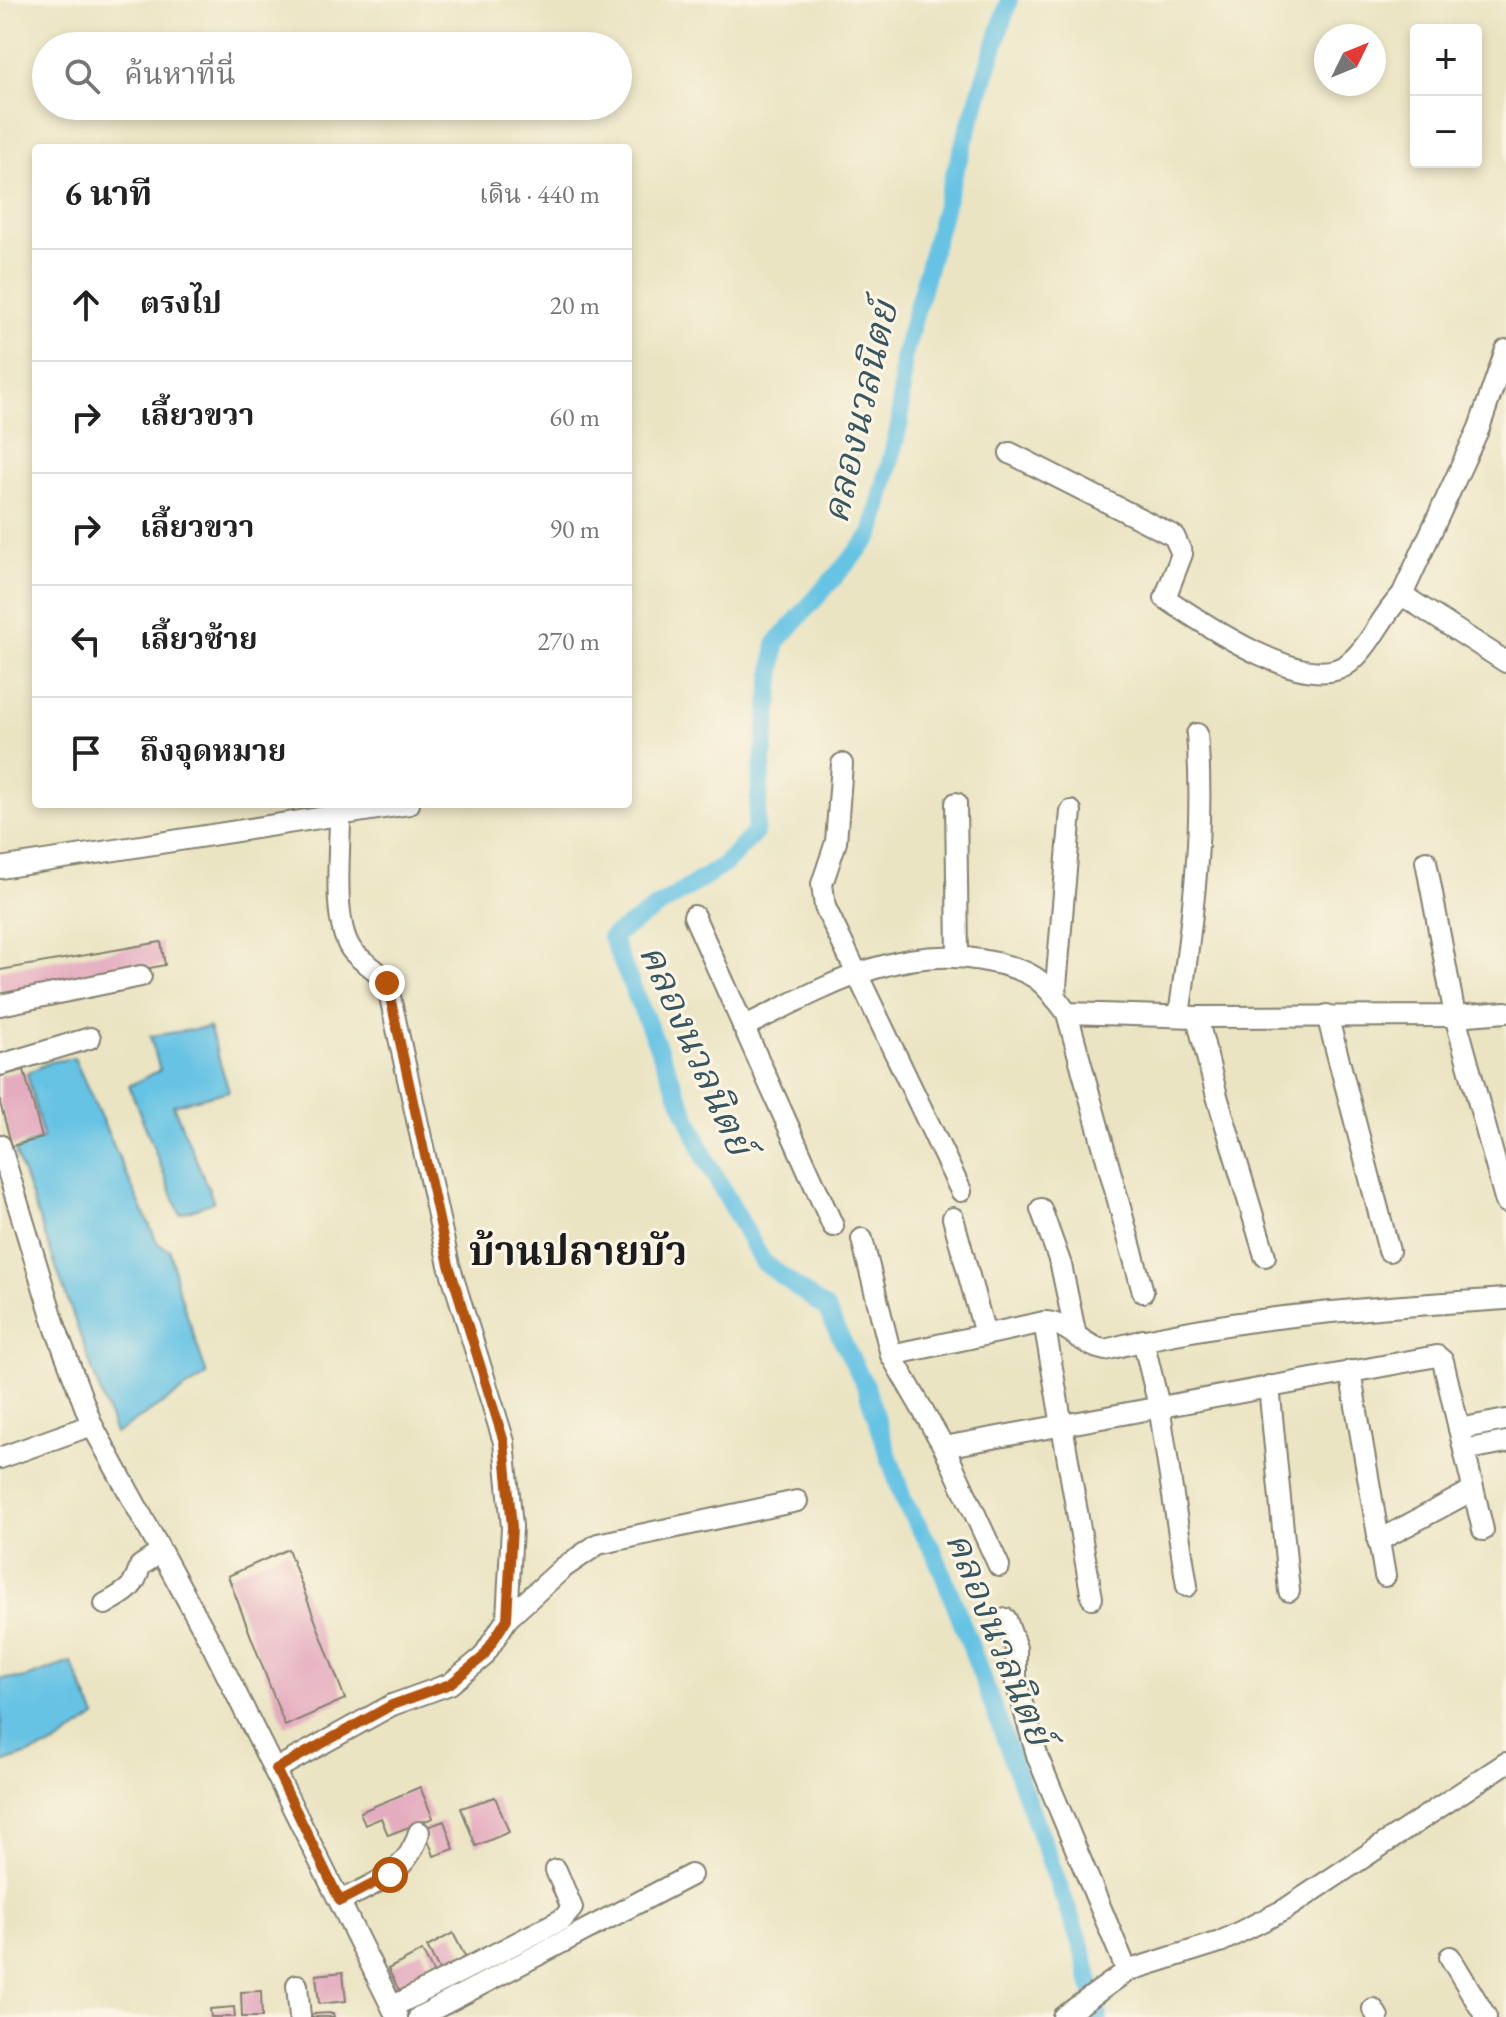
<!DOCTYPE html>
<html lang="th">
<head>
<meta charset="utf-8">
<style>
	body { margin:0; font-family:"EB Garamond","Noto Serif Thai",serif; background:#f2f2f2; color:#222 }
	.controls { position:absolute; right:24px; top:24px; display:grid; overflow:hidden; border-radius:8px; box-shadow:0 4px 12px #0003 }
	.controls button { width:72px; height:72px; display:grid; place-items:center; padding:0; border:0; border-bottom:2px solid #e0e0e0; background:#fff; color:#222; font:40px sans-serif }
	.compass { position:absolute; left:1314px; top:24px; width:72px; height:72px; border-radius:50%; background:#fff; box-shadow:0 4px 12px #0003; rotate:47deg }
	.stop { position:absolute; width:24px; height:24px; margin:-18px; border:6px solid #b45309; border-radius:50%; background:#fff }
	.stop.end { background:#b45309; border-color:#fff; box-shadow:0 2px 8px #0008 }
	.list { margin:0; padding:0; list-style:none }
	h2 { display:flex; justify-content:space-between; align-items:center; height:104px; margin:0; padding:0 32px; font-size:34px }
	h2 small { font-size:26px; font-weight:400; color:#767676 }
	.list li { display:grid; grid-template-columns:52px 1fr auto; gap:24px; align-items:center; box-sizing:border-box; height:112px; padding:0 32px; border-top:2px solid #e0e0e0 }
	.list b { display:block; font-size:30px; white-space:nowrap }
	.list em { font-size:26px; font-style:normal; color:#767676 }
	.icon { flex:none; width:44px; height:44px; fill:none; stroke:currentColor; stroke-width:2; stroke-linecap:round; stroke-linejoin:round }
	.map { position:relative; flex:none; width:1506px; height:2017px; overflow:hidden }
	.search { position:absolute; background:#fff; box-shadow:0 4px 12px #0003; left:32px; top:32px; width:600px; height:88px; display:flex; align-items:center; gap:20px; box-sizing:border-box; padding:0 28px; border-radius:44px; color:#767676; font-size:30px }
	.panel { position:absolute; background:#fff; box-shadow:0 4px 12px #0003; left:32px; top:144px; width:600px; height:664px; border-radius:8px }
	.map>svg:first-child { display:block }
	.water { fill:#66c3e4; stroke:#417080; stroke-width:2 }
	.lines { fill:none; stroke-linecap:round; stroke-linejoin:round }
	.canal { stroke:#66c3e4; stroke-width:18 }
	.building { fill:#e4acbf }
	.street-casing { stroke:#838070; stroke-width:24 }
	.street { stroke:#fff; stroke-width:20 }
	.route { stroke:#b45309; stroke-width:10 }
	.labels { text-anchor:middle; dominant-baseline:central; stroke-width:6; stroke-linejoin:round; paint-order:stroke }
	.water-label { font-size:38px; font-style:italic; fill:#365662; stroke:#fcf5e5 }
	.quarter-label { font-size:40px; font-weight:bold; fill:#1c1c1c; stroke:#fcf5e5 }
</style>
</head>
<body>
<div class="map">
<svg width="1506" height="2017" viewBox="0 0 1506 2017">
	<rect width="100%" height="100%" fill="#fcf5e5"/>
	<filter id="ink" filterUnits="userSpaceOnUse"><feTurbulence type="fractalNoise" baseFrequency=".0125" numOctaves="2"/><feDisplacementMap in="SourceGraphic" scale="16" xChannelSelector="R" yChannelSelector="G"/><feConvolveMatrix kernelMatrix="1 2 1 2 8 2 1 2 1" color-interpolation-filters="sRGB"/></filter>
	<filter id="wash" filterUnits="userSpaceOnUse"><feTurbulence type="fractalNoise" baseFrequency=".006" numOctaves="4" result="noise"/><feDisplacementMap in="SourceGraphic" scale="32" xChannelSelector="R" yChannelSelector="G"/><feGaussianBlur stdDeviation="1.8" result="paint"/><feColorMatrix in="noise" values="0 0 0 0 0 0 0 0 0 0 0 0 0 0 0 0 0 1.4 0 .05"/><feComposite in="paint" operator="in"/></filter>
	<g filter="url(#wash)">
		<rect width="100%" height="100%" fill="#eae4c3"/>
		<!-- water -->
		<g class="water">
			<polygon points="209,1027 229,1091 173,1105 214,1202 180,1214 129,1086 160,1070 150,1036"/>
			<polygon points="74,1058 158,1244 170,1250 176,1282 207,1375 115,1434 15,1151 43,1138 27,1073 50,1062"/>
			<polygon points="71,1662 96,1717 55,1745 2,1763 0,1679 26,1678"/>
		</g>
		<g class="lines">
			<!-- canal -->
			<polyline class="canal" points="1009,0 950,187 903,359 900,422 872,535 776,643 755,833 725,864 611,937 706,1160 763,1262 826,1309 866,1387 904,1502 934,1552 967,1636 1082,1948 1099,2017"/>
		</g>
		<g id="blocks">
			<!-- building -->
			<g class="building">
				<polygon points="161,942 165,965 0,998 0,970"/>
				<polygon points="24,1070 42,1138 12,1146 0,1103 0,1076"/>
				<polygon points="288,1549 345,1699 285,1726 228,1576"/>
				<polygon points="420,1787 433,1818 388,1835 381,1818 365,1825 360,1812"/>
				<polygon points="495,1797 509,1832 476,1846 461,1808"/>
				<polygon points="444,1821 454,1849 434,1856 424,1828"/>
				<polygon points="453,1933 469,1964 443,1978 427,1947"/>
				<polygon points="422,1951 437,1980 403,1998 388,1969"/>
				<polygon points="343,1972 346,2001 319,2004 316,1975"/>
				<polygon points="261,1991 262,2017 242,2017 241,1992"/>
				<polygon points="234,2007 235,2017 211,2017 210,2009"/>
				<polygon points="333,2013 334,2017 311,2017 310,2014"/>
			</g>
		</g>
	</g>
	<g filter="url(#ink)">
		<use href="#blocks" fill-opacity="0" stroke="#838070" stroke-width="2"/>
		<g class="lines">
			<!-- street casing -->
			<g class="street-casing">
				<g id="street">
					<polyline points="1506,350 1479,428 1402,595 1506,662"/>
					<path d="M1010,453L1174,536L1182,554L1165,598C1200,621 1308,697 1349,663C1371,645 1382,615 1402,595"/>
					<polyline points="842,764 836,842 822,884 825,907 961,1191"/>
					<polyline points="956,803 958,956"/>
					<polyline points="1426,861 1455,1016 1506,1202"/>
					<polyline points="0,868 409,804"/>
					<polyline points="694,916 833,1226"/>
					<polyline points="1055,998 1071,811"/>
					<polyline points="0,1005 141,976"/>
					<polyline points="1067,1013 1143,1292"/>
					<polyline points="1327,1015 1389,1251"/>
					<path d="M1179,1016C1192,921 1205,830 1197,734"/>
					<polyline points="1197,1017 1217,1096 1265,1256"/>
					<path d="M743,1027C819,991 894,944 981,960C999,963 1018,967 1034,977C1047,985 1058,1001 1067,1013L1197,1017L1455,1016L1506,1012"/>
					<polyline points="0,1065 90,1038"/>
					<polyline points="0,1145 56,1329 92,1425 212,1645 397,2017"/>
					<polyline points="1041,1209 1061,1265 1076,1336"/>
					<polyline points="953,1218 985,1334"/>
					<polyline points="862,1239 891,1355 944,1447 999,1566"/>
					<polyline points="1044,1322 1092,1598"/>
					<polyline points="1143,1340 1159,1406 1187,1586"/>
					<path d="M891,1355L1044,1322C1068,1322 1081,1346 1105,1350C1238,1315 1369,1308 1506,1299"/>
					<polyline points="1350,1371 1385,1576"/>
					<polyline points="1269,1386 1289,1591"/>
					<polyline points="1459,1429 1506,1420"/>
					<polyline points="944,1447 1437,1356 1443,1361 1483,1530"/>
					<polyline points="1464,1450 1506,1442"/>
					<polyline points="0,1458 92,1425"/>
					<polyline points="1378,1541 1473,1490"/>
					<path d="M105,1604C124,1593 135,1589 140,1566L161,1552"/>
					<polyline points="507,1619 563,1568 598,1544 797,1501"/>
					<polyline points="1006,1619 1016,1648 1016,1683 1038,1758 1127,1971"/>
					<path d="M276,1769L392,1705L450,1684L483,1657L507,1619L512,1527L504,1442L449,1265L387,983C378,968 361,963 351,949C332,921 340,852 340,818"/>
					<path d="M340,1901C374,1884 409,1872 419,1832"/>
					<polyline points="1450,1957 1486,2017"/>
					<polyline points="297,1985 300,2017"/>
					<polyline points="392,2007 563,1919 572,1908 556,1870"/>
					<polyline points="1373,2009 1378,2017"/>
					<polyline points="419,2017 691,1875"/>
					<polyline points="1063,2017 1127,1971 1220,1942 1284,1910 1506,1763"/>
				</g>
			</g>
			<!-- street -->
			<use href="#street" class="street"/>
		</g>
	</g>
	<g class="lines" filter="url(#ink)">
		<!-- route -->
		<polyline class="route" points="387,983 449,1265 504,1442 512,1527 507,1619 483,1657 450,1684 392,1705 276,1769 340,1901 390,1875"/>
	</g>
	<g class="labels">
		<!-- water labels -->
		<g class="water-label">
			<text transform="translate(859 412) rotate(-77)">คลองนวลนิตย์</text>
			<text transform="translate(697 1049) rotate(66)">คลองนวลนิตย์</text>
			<text transform="translate(1000 1638) rotate(68)">คลองนวลนิตย์</text>
		</g>
		<!-- quarter labels -->
		<g class="quarter-label">
			<text x="578" y="1251">บ้านปลายบัว</text>
		</g>
	</g>
</svg>
<div class="controls">
<button>+</button>
<button>−</button>
</div>
<svg class="compass" viewBox="-18 -18 36 36"><path d="M0-13l5 13h-10z" fill="#e53935"/><path d="M0 13l5-13h-10z" fill="#767676"/></svg>
<div class="stop" style="left:390px;top:1875px"></div>
<div class="stop end" style="left:387px;top:983px"></div>
<div class="search"><svg class="icon" aria-label="search" viewBox="0 0 24 24"><circle cx="10" cy="10" r="6"/><path d="M15 15l6 6"/></svg>ค้นหาที่นี่</div>
<section class="panel">
<h2>6 นาที<small>เดิน · 440 m</small></h2>
<ul class="list">
<li><svg class="icon" aria-label="ahead" viewBox="0 0 24 24"><path d="M12 20V5M6 11l6-6 6 6"/></svg><div><b>ตรงไป</b></div><em>20 m</em></li>
<li><svg class="icon" aria-label="right" viewBox="0 0 24 24"><path d="M7 20v-9h11M14 6l5 5-5 5"/></svg><div><b>เลี้ยวขวา</b></div><em>60 m</em></li>
<li><svg class="icon" aria-label="right" viewBox="0 0 24 24"><path d="M7 20v-9h11M14 6l5 5-5 5"/></svg><div><b>เลี้ยวขวา</b></div><em>90 m</em></li>
<li><svg class="icon" aria-label="left" viewBox="0 0 24 24"><path d="M17 20v-9H6M10 6l-5 5 5 5"/></svg><div><b>เลี้ยวซ้าย</b></div><em>270 m</em></li>
<li><svg class="icon" aria-label="arrive" viewBox="0 0 24 24"><path d="M6 21V4h12l-3 4 3 4H6"/></svg><div><b>ถึงจุดหมาย</b></div></li>
</ul>
</section>
</div>
</body>
</html>
